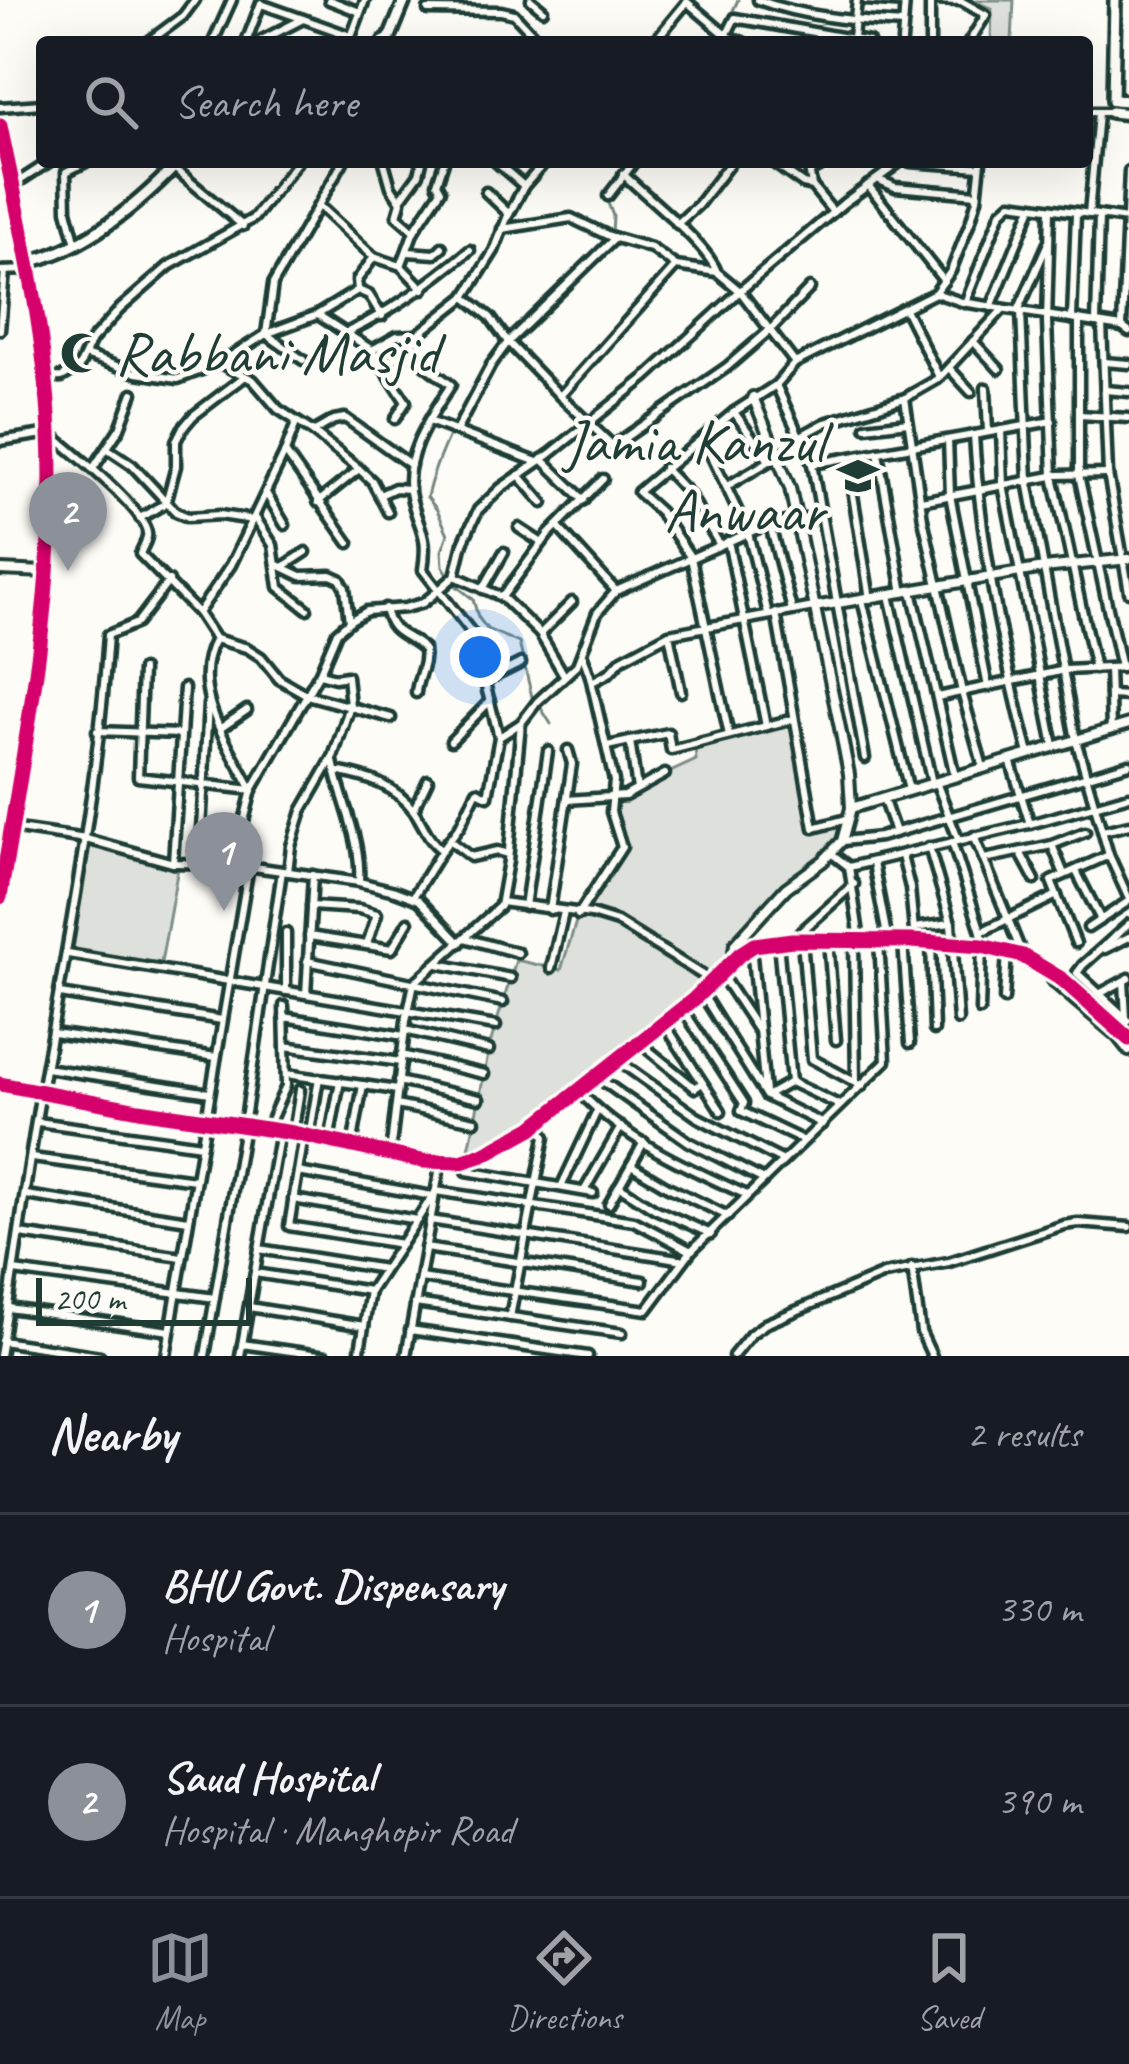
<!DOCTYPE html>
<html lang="en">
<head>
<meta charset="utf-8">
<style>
	body { margin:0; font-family:Caveat,sans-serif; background:#20242c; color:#f1f3f6 }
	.scale { position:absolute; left:36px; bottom:30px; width:216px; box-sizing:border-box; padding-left:12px; border:6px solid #1f3d34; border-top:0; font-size:33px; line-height:42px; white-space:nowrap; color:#1f3d34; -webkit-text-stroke:9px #fdfcf7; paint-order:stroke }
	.you { position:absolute; left:480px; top:657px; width:42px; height:42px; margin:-30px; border:9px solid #fff; border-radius:50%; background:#1a73e8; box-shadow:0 0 0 18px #1a73e833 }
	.badge { display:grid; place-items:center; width:78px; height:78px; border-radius:50%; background:#8c9099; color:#fff; font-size:39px; font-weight:700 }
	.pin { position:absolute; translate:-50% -99px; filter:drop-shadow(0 3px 6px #0008) }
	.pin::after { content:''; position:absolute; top:63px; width:42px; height:36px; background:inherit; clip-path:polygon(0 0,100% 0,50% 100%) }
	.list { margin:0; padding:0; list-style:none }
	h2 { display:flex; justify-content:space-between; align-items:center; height:156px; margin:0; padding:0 48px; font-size:51px }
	h2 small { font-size:39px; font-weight:400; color:#9ea1a6 }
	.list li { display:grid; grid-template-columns:78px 1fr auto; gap:36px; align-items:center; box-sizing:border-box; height:192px; padding:0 48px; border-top:3px solid #363941 }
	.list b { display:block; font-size:45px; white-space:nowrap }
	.list p { margin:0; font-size:39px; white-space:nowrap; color:#9ea1a6 }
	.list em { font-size:39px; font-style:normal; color:#9ea1a6 }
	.icon { flex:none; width:66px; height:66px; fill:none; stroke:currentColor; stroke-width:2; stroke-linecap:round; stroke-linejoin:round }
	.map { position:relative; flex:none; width:1129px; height:1356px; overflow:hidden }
	.search { position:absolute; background:#171b24; box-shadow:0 12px 48px #0002; left:36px; right:36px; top:36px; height:132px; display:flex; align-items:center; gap:30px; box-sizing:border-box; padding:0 42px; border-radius:12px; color:#9ea1a6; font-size:45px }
	.sheet { height:540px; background:#171b24 }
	nav { display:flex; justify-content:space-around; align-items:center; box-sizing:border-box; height:168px; border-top:3px solid #363941; background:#171b24; font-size:33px; color:#9ea1a6 }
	nav a { display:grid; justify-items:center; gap:6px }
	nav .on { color:#8c9099 }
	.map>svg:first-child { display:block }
	.green { fill:#dde0db; stroke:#7e8e88; stroke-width:3 }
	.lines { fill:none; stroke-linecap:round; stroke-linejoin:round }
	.stream { stroke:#75877f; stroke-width:3 }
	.minor-casing { stroke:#1f3d34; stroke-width:15 }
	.tertiary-casing { stroke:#1f3d34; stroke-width:16 }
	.secondary-casing { stroke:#1f3d34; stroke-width:18 }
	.primary-casing { stroke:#1f3d34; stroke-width:20 }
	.minor { stroke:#fdfcf7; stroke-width:6 }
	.tertiary { stroke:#fdfcf7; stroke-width:8 }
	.secondary { stroke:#fdfcf7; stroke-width:9 }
	.primary { stroke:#fdfcf7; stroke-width:10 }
	.cycleway-casing { stroke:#fdfcf7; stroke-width:22 }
	.cycleway { stroke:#d6006c; stroke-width:15 }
	.labels { text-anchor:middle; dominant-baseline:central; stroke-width:9; stroke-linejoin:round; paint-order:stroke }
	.poi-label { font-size:60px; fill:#1f3d34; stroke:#fdfcf7; text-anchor:start }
</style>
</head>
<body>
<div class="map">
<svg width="1129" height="1356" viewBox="0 0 1129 1356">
	<rect width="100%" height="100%" fill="#fdfcf7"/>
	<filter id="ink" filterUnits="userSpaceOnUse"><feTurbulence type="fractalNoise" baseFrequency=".00833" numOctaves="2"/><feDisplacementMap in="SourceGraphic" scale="24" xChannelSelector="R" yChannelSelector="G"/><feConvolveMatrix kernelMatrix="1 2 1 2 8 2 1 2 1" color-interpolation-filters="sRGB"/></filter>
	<g filter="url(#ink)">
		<!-- green -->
		<g class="green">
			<polygon points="968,0 1014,0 1012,42 991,42 992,8"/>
			<polygon points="794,719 813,827 847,819 841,841 785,888 735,944 732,961 693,1000 531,1128 467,1160 490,1044 516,960 561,970 578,915 621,847 611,812 612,799 696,760 695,744"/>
			<polygon points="89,843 179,862 161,963 73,950"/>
		</g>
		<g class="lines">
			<!-- stream -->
			<g class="stream">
				<polyline points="718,42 738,0"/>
				<polyline points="612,234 613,216 605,195 630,162"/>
				<path d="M547,300C526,318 504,337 489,361C467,394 435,459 427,497L437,510L448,534L442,551L443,566L454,584L473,599L478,617L487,629L519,643L533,701L541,708L551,724"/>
			</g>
			<!-- minor casing -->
			<g class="minor-casing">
				<g id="minor">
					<polyline points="329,0 360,12"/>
					<polyline points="531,0 543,10"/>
					<path d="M758,0C804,17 855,21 903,24"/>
					<polyline points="866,0 905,3"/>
					<polyline points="930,0 961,1 986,15 969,42"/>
					<polyline points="687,2 727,36 743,42"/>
					<polyline points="261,4 351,36"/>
					<polyline points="428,10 501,11 514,14 540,42"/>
					<polyline points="853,38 857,0"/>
					<polyline points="148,42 183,16 195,0"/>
					<polyline points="213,42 232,0"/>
					<polyline points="246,42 261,3"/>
					<polyline points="258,42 303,19"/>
					<polyline points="349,42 365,0"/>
					<polyline points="654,42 686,3"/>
					<polyline points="723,42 735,18 869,42"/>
					<polyline points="902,42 905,0"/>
					<polyline points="930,42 930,0"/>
					<polyline points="0,107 42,104"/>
					<polyline points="1087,112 1111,112"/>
					<polyline points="384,162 391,187 401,202 397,216 414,231"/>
					<polyline points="496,162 524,186"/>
					<polyline points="772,162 803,184 812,186"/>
					<polyline points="808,162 812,186 833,212"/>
					<polyline points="910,162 980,167"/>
					<polyline points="174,168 243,226"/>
					<polyline points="811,171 828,162"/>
					<path d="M623,174C647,197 706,243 717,272"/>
					<polyline points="877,179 895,187 977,194"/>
					<polyline points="15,184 49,162"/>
					<polyline points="868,185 944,281"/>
					<polyline points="486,192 509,214"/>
					<polyline points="608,196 634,162"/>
					<polyline points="400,200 419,174 422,162"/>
					<polyline points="319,206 374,257 357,280 358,290"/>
					<polyline points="1050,210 1047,322 1053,476 1095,669"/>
					<polyline points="1089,214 1098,113"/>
					<polyline points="677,224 698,205 731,162"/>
					<polyline points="502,229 571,218 609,236 651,248 676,266 717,272 740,291 795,363"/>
					<polyline points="76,244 67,210 66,172 86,162"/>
					<polyline points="408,252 435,254 442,247"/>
					<polyline points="374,257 401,266 423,289"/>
					<polyline points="401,266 414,231 441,190 437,183 444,162"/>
					<polyline points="0,271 29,270"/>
					<polyline points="935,293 962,302 1122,327 1129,332"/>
					<polyline points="465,297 490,317 508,342 560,396 613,446 727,367 771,329 810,288"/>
					<polyline points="965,303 1001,212 1011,203 1127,219"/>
					<polyline points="991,307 1032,207"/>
					<polyline points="906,311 939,377"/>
					<polyline points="1018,311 1048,243"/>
					<polyline points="1021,311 1028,481 1044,568 1076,740 1109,855 1129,899"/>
					<polyline points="318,315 372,350 406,402 395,419"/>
					<polyline points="1072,319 1076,214"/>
					<polyline points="1079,320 1079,475 1121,668"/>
					<polyline points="1096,323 1099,216"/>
					<polyline points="1102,324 1108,474 1129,592"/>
					<polyline points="1122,327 1129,171"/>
					<polyline points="0,330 5,271"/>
					<path d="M348,332C395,309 430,283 470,250"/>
					<polyline points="973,341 999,369"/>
					<polyline points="372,350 397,336 417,335"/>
					<polyline points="85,355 137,373 178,379 220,363 266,334 317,315 358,290 369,295 382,316"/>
					<polyline points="303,360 266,334 273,284 343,162"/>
					<polyline points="1104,362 1129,364"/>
					<polyline points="220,363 253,380 278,409 313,432 358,468 372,481 388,512"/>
					<polyline points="383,366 410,350"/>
					<polyline points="949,368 971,392"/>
					<polyline points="44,378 62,377 79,367 92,340 120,309 169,266 254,218 297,162"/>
					<polyline points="776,385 812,464 865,758"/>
					<polyline points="986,388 988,432"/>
					<polyline points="1105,390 1129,392"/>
					<polyline points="560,396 676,266"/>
					<polyline points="734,412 769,461"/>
					<polyline points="1079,415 1129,418"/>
					<polyline points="429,421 537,462"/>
					<polyline points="866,427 908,422"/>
					<polyline points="1001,430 1003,485 1054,746"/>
					<polyline points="456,431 491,365 508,342 615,238"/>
					<polyline points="313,432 334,420 345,418 411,465"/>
					<path d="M974,435C980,543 1002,650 1029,754"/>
					<polyline points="799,437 825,423 905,398"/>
					<polyline points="703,438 748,533 768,614"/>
					<polyline points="948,440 950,495 988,687"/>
					<path d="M0,441L50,433C68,448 152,514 147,537C146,543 142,548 140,554L198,613L215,639L247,648L261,657L279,679L307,695L391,718"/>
					<polyline points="108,449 132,465 176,512 188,517 220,515 253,520"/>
					<polyline points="285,452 349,543"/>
					<polyline points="878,452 903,593"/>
					<polyline points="847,458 870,599"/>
					<polyline points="542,459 584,500"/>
					<polyline points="812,464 1052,421"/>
					<polyline points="94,467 120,428 133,393"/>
					<polyline points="664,468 689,494 720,545"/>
					<polyline points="519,475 543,503"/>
					<polyline points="727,486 802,442"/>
					<polyline points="266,493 285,525"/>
					<polyline points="380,495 395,488 410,489"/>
					<polyline points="921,501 1057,475 1108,474"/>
					<polyline points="318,502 359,469"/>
					<polyline points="255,517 273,545 279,587 307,609"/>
					<polyline points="140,518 166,503 176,466 176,441 182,429 193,416 244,377"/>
					<polyline points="770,525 792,610"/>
					<polyline points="557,526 616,591"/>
					<polyline points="519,528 542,543"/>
					<polyline points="728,541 766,726"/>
					<polyline points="278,565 301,576 331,575 340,579 345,588 349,621"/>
					<polyline points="283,567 306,552"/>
					<polyline points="455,576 502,597 540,634 564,675"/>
					<polyline points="483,589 504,552"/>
					<polyline points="912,591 955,776"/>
					<polyline points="889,595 932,783"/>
					<polyline points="502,597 548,535 603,479"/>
					<polyline points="862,600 909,790"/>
					<path d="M385,608C390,636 407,633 424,649C427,665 417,677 416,693"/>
					<polyline points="198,613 231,565 285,452 296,423"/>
					<polyline points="776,613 814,828 847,819"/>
					<polyline points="540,634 572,602"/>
					<polyline points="669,634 681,692"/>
					<path d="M215,639C187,690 229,744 252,790L233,864"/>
					<polyline points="1109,668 1111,730"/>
					<polyline points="142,670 138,777 252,790 320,672 337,632 351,620 367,611 405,608 423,603 439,590 455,576 463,543 478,510 501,488 550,454 645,378 740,291 844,203 900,162"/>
					<polyline points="485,681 521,663"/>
					<polyline points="592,682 609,673 622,659 669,634 814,607"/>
					<polyline points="1110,695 1129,696"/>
					<polyline points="937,697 1065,670 1129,667"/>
					<polyline points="221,728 247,710"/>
					<polyline points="97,731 180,734"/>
					<polyline points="729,735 691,558 660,512 638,492 734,412 776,385 795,363 935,293 951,271 971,220 977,199 981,162"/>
					<polyline points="501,736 521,723 537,702 577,665 597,613 616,591 764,526 821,515"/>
					<polyline points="451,741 490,701"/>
					<polyline points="630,741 637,789"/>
					<polyline points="607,746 668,733 671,750 794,719"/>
					<polyline points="1010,760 1030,824"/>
					<path d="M333,761C341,801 362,840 359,881"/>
					<polyline points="983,767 962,692 923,519 905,398 938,379 1003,309"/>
					<path d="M340,772C368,777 396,786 414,811C424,825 428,841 442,850L460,826L477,791L488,796L499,737L472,633L423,570C429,532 419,531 411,497C401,458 431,416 451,385L413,356L410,350L417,335L465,297L494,251L507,218L524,186L545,162"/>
					<polyline points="936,782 958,839"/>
					<polyline points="883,798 895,832"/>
					<polyline points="567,800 625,796 665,774"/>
					<polyline points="414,809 428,780"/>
					<polyline points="11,828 86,839 173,863 233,864 359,882 395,891 419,900 460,943"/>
					<polyline points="201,830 208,704"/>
					<polyline points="1103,831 1129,825"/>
					<polyline points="974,836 1023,956"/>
					<polyline points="449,840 471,857 497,851 508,854"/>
					<polyline points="843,841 880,837 1129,764"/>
					<polyline points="952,842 986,947"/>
					<polyline points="1052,845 1064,874"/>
					<polyline points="929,847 951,923 958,1020"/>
					<polyline points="1020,852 1035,880"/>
					<polyline points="831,853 849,867 1037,822 1129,796"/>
					<polyline points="902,856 910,888 915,941"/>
					<polyline points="984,859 1052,845 1085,832"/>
					<polyline points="173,863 184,688"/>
					<polyline points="873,863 888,941"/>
					<polyline points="849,867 860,940"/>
					<polyline points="1076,871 1101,920"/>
					<polyline points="288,872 291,846 302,811 333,757 350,706 347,676 335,678 320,674"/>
					<polyline points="413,897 442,850"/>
					<polyline points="501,902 591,914 617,922 712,981"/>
					<polyline points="311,906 359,909 377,914 367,944"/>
					<polyline points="525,906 548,751"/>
					<polyline points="550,910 572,764 568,750"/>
					<polyline points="578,915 622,847 611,812 614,781 590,676 583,656"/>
					<polyline points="1129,924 1083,965 1077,973 1129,1021"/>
					<polyline points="914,928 951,923"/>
					<polyline points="1088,928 1129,901"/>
					<polyline points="981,932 1057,895"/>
					<polyline points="309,936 392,949 408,922"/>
					<polyline points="465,938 518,953"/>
					<polyline points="792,940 854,884"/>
					<polyline points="802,940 812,1059 862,1086"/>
					<polyline points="828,940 836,1040"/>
					<polyline points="854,941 856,1082"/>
					<polyline points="903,941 910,1043"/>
					<polyline points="778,942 791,1082 839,1105"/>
					<polyline points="1076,943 1051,881 1109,855"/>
					<polyline points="931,944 934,1030"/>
					<polyline points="751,946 765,1092"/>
					<polyline points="1105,949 1129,937"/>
					<polyline points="68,954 496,1026"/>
					<polyline points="307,961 503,1002"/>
					<polyline points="438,964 511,978"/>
					<polyline points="551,968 564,912"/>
					<polyline points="720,973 757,1029"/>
					<polyline points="1124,981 1126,1018"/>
					<polyline points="286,991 286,933"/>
					<polyline points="701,992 766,1096 823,1124"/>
					<polyline points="1101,993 1129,978"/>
					<polyline points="60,994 222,1020"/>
					<polyline points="306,994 313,875"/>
					<polyline points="1004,999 1007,953"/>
					<polyline points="682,1008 744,1103 741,1111 802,1140"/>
					<polyline points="980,1010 982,946"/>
					<polyline points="284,1017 404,1036"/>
					<polyline points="664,1023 721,1111"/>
					<polyline points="405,1030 489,1050"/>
					<polyline points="53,1033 216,1057"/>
					<polyline points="640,1043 695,1088 702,1083"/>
					<polyline points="285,1046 401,1062"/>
					<polyline points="401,1055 484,1074"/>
					<polyline points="617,1060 697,1117 783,1161"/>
					<polyline points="46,1068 210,1093"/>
					<polyline points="286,1074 397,1090"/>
					<polyline points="597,1077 689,1142 764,1180"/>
					<polyline points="398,1081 479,1099"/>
					<path d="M579,1091C624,1140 687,1168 747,1195"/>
					<polyline points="768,1095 791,1082"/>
					<polyline points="396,1105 475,1121"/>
					<polyline points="38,1122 201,1145"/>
					<polyline points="267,1129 286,1086 284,1006"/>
					<polyline points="293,1133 300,1090"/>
					<polyline points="304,1136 289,1226 401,1244"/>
					<polyline points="309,1137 319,1078"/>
					<polyline points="329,1141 340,1081"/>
					<polyline points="352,1146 363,1085"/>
					<polyline points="390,1154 406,1021 414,983 500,906 508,861 521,723"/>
					<polyline points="32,1158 195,1180"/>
					<polyline points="465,1161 467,1171 593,1193"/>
					<polyline points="631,1165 668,1187 728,1216"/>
					<polyline points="298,1172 432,1196"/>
					<polyline points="619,1186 655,1209 711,1234"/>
					<polyline points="561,1187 597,1111"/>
					<polyline points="584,1191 621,1127"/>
					<polyline points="26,1195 188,1220"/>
					<polyline points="293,1199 417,1220"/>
					<polyline points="609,1204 644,1142"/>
					<polyline points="430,1220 684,1260"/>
					<polyline points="20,1234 182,1257"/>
					<polyline points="425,1248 643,1281"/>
					<polyline points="259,1249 384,1269"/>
					<polyline points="912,1267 921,1332 932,1356"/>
					<polyline points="14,1271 215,1298"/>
					<polyline points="255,1273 370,1291"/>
					<polyline points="420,1278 647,1310 691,1251 886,1061 879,941"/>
					<polyline points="415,1303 622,1333"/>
					<polyline points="249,1307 364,1326"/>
					<polyline points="8,1308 170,1331"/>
					<polyline points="510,1317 545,1137 538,1123"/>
					<polyline points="410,1330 588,1356"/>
					<polyline points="2,1341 100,1356"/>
					<polyline points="242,1344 326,1356"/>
					<path d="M0,1356C15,1266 26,1175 42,1086C69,936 98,786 108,635L137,623L169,581"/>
					<polyline points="166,1356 249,866"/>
					<polyline points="205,1356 244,1126 282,871"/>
					<polyline points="240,1356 280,1131"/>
					<polyline points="359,1356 370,1291 436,1191 634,1221 691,1251"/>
					<polyline points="406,1356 441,1161"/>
					<polyline points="733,1356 751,1334 765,1324 884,1274 949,1262 1064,1225 1078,1223 1129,1227"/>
				</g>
			</g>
			<!-- tertiary casing -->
			<g class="tertiary-casing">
				<g id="tertiary">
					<polyline points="0,570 46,572"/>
					<polyline points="814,607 1044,568 1129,559"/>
					<polyline points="851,808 1129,724"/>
					<polyline points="733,959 735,944 786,888 823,861 842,841 851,808 849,774 840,728 790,488 753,397"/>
					<polyline points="1049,975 1056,984 1117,1036 1129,1051"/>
					<polyline points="0,1084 139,1110 293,1133 422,1161 461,1162 483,1155 532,1128 693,1000 740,954 754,945 792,940 912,941 982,946 1023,956 1063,980 1129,1039"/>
				</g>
			</g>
			<!-- secondary casing -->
			<g class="secondary-casing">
				<g id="secondary">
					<polyline points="1115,0 1113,100 1129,101"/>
					<polyline points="383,42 389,39 405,0"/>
					<polyline points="1111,112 1129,114"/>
					<path d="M28,262C85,249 139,204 179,162"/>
				</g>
			</g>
			<!-- primary casing -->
			<g class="primary-casing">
				<path id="primary" d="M0,126C21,227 45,330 50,433C57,591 25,742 0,897"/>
			</g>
			<!-- minor -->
			<use href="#minor" class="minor"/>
			<!-- tertiary -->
			<use href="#tertiary" class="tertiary"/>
			<!-- secondary -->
			<use href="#secondary" class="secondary"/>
			<!-- primary -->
			<use href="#primary" class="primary"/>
			<!-- cycleway casing -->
			<g class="cycleway-casing">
				<g id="cycleway">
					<path d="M0,126C21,227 45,330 50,433C57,591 25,742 0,897"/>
					<polyline points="0,1084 139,1110 293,1133 422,1161 461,1162 483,1155 532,1128 693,1000 740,954 754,945 792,940 912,941 982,946 1023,956 1063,980 1129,1039"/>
				</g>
			</g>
			<!-- cycleway -->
			<use href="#cycleway" class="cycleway"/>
		</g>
	</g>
	<!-- icons -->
	<defs>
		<g id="mosque-bare" transform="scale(3.24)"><path d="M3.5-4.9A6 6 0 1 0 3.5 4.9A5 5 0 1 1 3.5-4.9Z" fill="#1f3d34" stroke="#fdfcf7" stroke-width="2.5" paint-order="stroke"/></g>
		<g id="university-bare" transform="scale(3.24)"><path d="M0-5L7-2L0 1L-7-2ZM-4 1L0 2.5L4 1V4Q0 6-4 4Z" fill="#1f3d34" stroke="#fdfcf7" stroke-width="2.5" paint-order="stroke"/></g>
	</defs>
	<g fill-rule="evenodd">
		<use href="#mosque-bare" x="81" y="353"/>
		<use href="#university-bare" x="858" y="476"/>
	</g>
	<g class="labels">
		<!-- poi labels -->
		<g class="poi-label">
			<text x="115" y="353">Rabbani Masjid</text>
			<text x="824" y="442" text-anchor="end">Jamia Kanzul<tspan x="824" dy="69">Anwaar</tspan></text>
		</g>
	</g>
</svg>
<div class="scale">200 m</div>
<div class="you"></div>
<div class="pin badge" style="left:224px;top:911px">1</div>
<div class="pin badge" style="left:68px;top:571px">2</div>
<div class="search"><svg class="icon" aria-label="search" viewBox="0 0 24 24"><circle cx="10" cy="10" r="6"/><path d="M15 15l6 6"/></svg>Search here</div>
</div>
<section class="sheet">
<h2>Nearby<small>2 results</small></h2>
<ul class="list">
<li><span class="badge">1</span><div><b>BHU Govt. Dispensary</b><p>Hospital</p></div><em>330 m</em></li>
<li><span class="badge">2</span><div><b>Saud Hospital</b><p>Hospital · Manghopir Road</p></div><em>390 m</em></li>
</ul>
</section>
<nav>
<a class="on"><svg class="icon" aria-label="map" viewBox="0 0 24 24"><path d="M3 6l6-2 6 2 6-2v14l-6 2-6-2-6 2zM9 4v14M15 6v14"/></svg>Map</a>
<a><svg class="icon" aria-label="directions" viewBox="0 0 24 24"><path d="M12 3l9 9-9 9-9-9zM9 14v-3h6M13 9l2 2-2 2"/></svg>Directions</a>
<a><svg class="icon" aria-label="saved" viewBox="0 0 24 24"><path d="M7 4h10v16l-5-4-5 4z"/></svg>Saved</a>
</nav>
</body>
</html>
